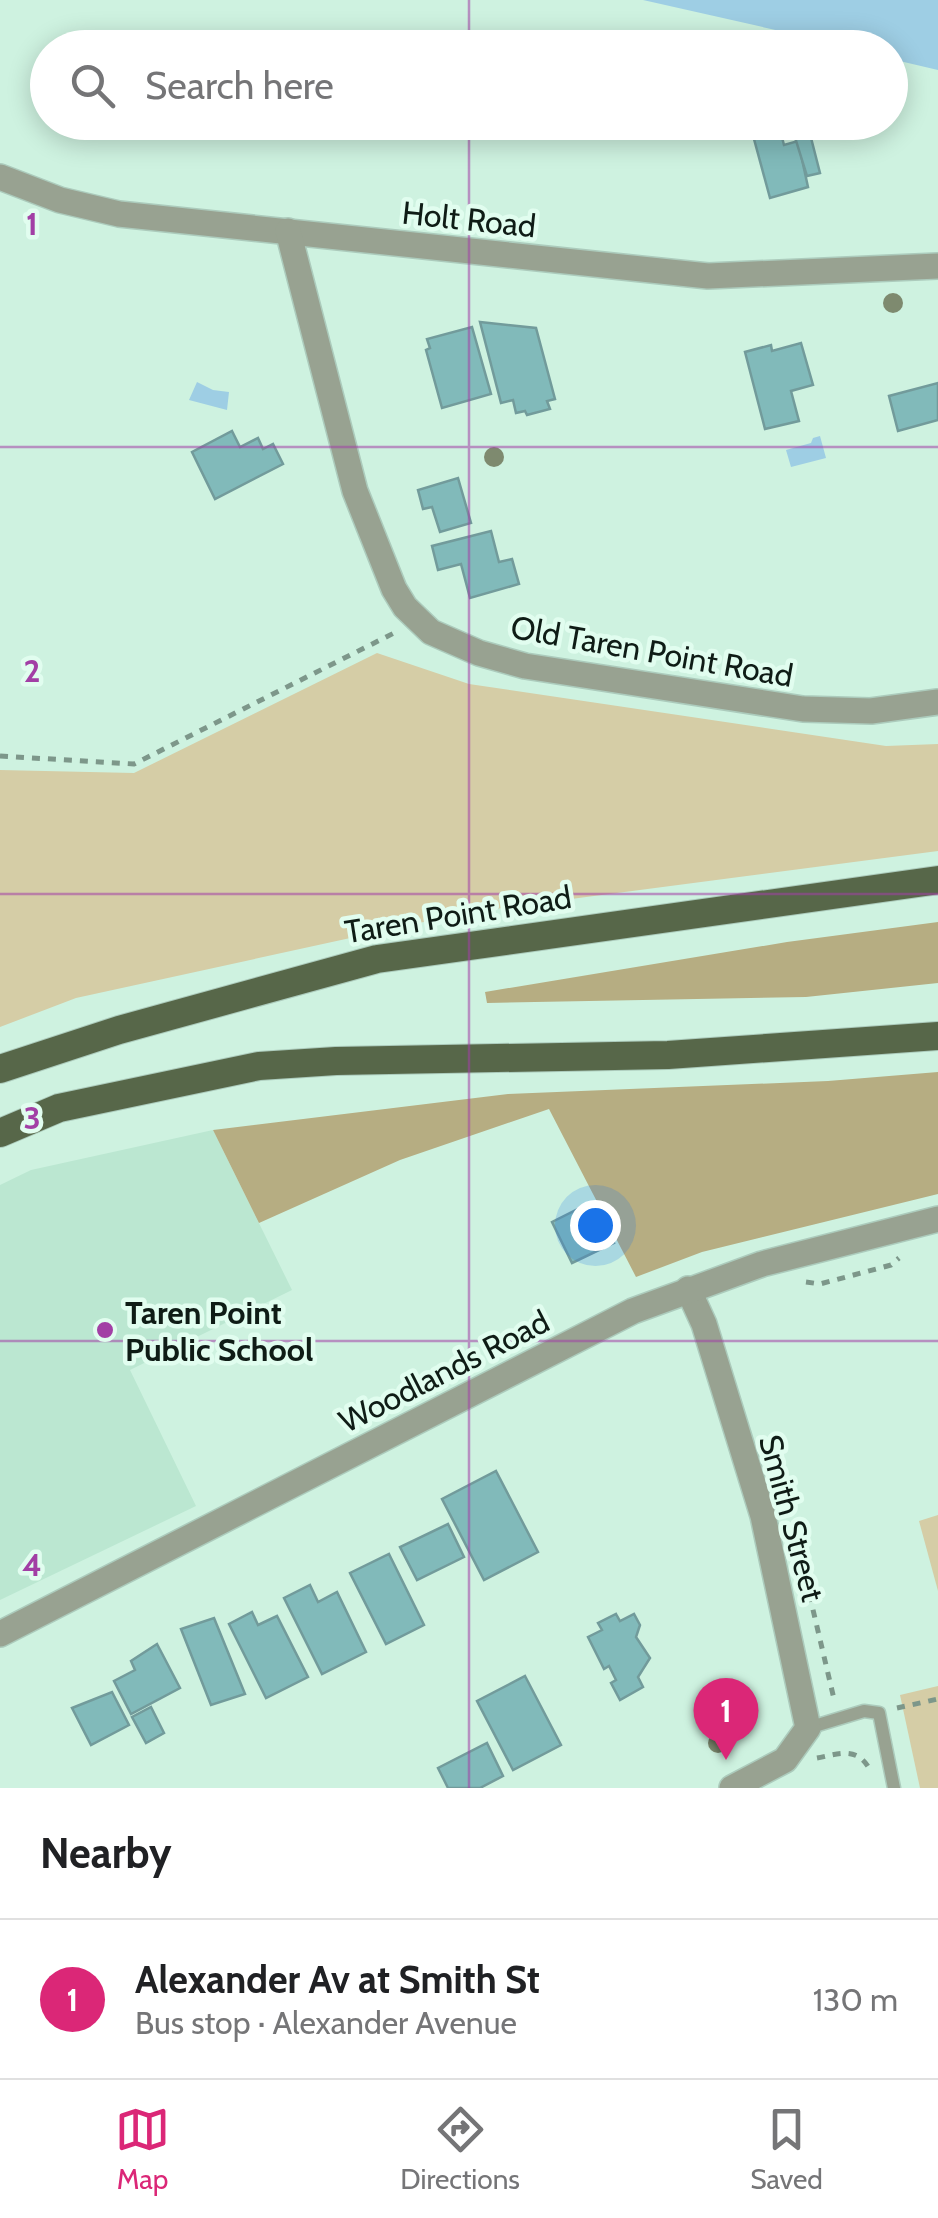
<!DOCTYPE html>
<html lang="en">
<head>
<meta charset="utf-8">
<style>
	body { margin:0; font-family:Cabin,sans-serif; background:#f6f6f6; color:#202124 }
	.you { position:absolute; left:595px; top:1225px; width:35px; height:35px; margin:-25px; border:8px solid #fff; border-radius:50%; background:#1a73e8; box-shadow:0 0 0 15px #1a73e833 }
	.badge { display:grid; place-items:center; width:65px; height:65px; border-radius:50%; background:#db2777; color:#fff; font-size:32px; font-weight:700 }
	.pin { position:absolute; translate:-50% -82px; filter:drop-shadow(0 2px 5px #0008) }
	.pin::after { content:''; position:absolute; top:52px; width:35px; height:30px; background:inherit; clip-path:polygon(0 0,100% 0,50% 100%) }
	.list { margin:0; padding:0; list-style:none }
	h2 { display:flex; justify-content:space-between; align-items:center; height:130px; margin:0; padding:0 40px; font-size:42px }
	h2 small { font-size:32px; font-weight:400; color:#757577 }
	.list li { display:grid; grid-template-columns:65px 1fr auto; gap:30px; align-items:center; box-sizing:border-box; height:160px; padding:0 40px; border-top:2px solid #e0e0e0 }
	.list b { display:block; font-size:38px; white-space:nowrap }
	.list p { margin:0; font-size:32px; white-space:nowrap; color:#757577 }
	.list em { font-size:32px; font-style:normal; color:#757577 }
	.icon { flex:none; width:55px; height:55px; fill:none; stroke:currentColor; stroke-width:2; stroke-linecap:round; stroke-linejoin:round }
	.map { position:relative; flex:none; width:938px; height:1788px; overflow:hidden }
	.search { position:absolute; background:#fff; box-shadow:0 5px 25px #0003; left:30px; right:30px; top:30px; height:110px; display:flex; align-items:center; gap:25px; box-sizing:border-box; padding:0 35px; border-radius:55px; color:#757577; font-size:38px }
	.sheet { height:290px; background:#fff }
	nav { display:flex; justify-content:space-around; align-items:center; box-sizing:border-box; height:140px; border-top:2px solid #e0e0e0; background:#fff; font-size:28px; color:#757577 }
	nav a { display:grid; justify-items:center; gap:5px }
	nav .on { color:#db2777 }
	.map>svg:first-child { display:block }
	.built { fill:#bbe7d1 }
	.green { fill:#d5cda6 }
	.forest { fill:#b6ad82 }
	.water { fill:#9ecee4 }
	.building { fill:#81baba; stroke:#729b9b; stroke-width:2.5 }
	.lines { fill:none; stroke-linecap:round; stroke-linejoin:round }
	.service-casing { stroke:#accbbc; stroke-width:15 }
	.minor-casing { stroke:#accbbc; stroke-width:28 }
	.primary-casing { stroke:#accbbc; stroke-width:30 }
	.path { stroke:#7d978a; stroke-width:5; stroke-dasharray:8 8; stroke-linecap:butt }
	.service { stroke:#98a291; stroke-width:12 }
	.minor { stroke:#98a291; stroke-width:25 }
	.primary { stroke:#576749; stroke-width:28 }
	.tree { fill:#7e8a6f }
	.grid { fill:none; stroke:#a23fa5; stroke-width:2.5; stroke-opacity:0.55 }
	.poi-dot { fill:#a23fa5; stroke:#e1fdef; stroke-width:4 }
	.labels { text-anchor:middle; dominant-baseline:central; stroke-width:9; stroke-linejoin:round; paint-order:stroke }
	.street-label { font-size:32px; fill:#0f1c16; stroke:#e1fdef }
	.poi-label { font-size:32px; font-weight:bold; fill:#0f1c16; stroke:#e1fdef; text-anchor:start }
	.grid-label { font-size:32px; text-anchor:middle; font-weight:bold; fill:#a23fa5; stroke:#e1fdef; stroke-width:9; stroke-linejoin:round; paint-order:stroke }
</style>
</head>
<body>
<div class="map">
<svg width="938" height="1788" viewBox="0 0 938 1788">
	<rect width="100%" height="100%" fill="#cef2e0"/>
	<!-- built -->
	<polygon class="built" points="213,1130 292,1290 130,1370 196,1506 0,1600 0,1185 31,1170"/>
	<!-- green -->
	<g class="green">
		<polygon points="377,653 469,684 886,746 938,744 938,851 465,913 76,998 0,1027 0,770 134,773"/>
		<polygon points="938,1515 938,1591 919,1521"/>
		<polygon points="938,1686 938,1788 920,1788 900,1695"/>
	</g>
	<!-- forest -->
	<g class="forest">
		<polygon points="938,922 938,983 806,997 487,1003 485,992 787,942"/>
		<polygon points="938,1072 938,1194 702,1252 636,1277 549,1109 400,1160 259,1223 213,1130 508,1094 828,1081"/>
	</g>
	<!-- water -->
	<g class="water">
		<polygon points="643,0 938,0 938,70 891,59 890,48 851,47"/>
		<polygon points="197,382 213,390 229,392 227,410 189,400"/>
		<polygon points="820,436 826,458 791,467 786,450 811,443 813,438"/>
	</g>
	<!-- building -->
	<g class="building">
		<polygon points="778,122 784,145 798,141 808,187 770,198 751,128"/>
		<polygon points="809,130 820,173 807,176 794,134"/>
		<polygon points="480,322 536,328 555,399 547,401 550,409 527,415 525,411 516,413 513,400 501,403"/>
		<polygon points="472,327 491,394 442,408 426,350 430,348 427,339"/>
		<polygon points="801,343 813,385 791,391 799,421 765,429 745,352 771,345 772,351"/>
		<polygon points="938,383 938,420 898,431 889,396"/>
		<polygon points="232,431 240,447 258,438 263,449 273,444 283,464 215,499 192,452"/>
		<polygon points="458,478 471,523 440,532 432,507 423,509 418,490"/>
		<polygon points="491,531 499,562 512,559 519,584 470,598 461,564 438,570 432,546"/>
		<polygon points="588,1204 594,1214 598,1212 614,1243 572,1263 552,1222"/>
		<polygon points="496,1471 538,1552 484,1580 442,1499"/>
		<polygon points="448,1524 464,1557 417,1580 400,1547"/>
		<polygon points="389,1554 424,1625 386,1644 350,1573"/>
		<polygon points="310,1585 318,1602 337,1592 366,1652 322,1674 284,1598"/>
		<polygon points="252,1612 258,1625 277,1616 308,1677 266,1698 229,1624"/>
		<polygon points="616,1614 620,1621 634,1614 640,1625 636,1637 650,1658 638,1677 643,1687 620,1700 611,1683 616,1680 609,1666 604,1669 588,1637 602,1630 598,1623"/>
		<polygon points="214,1618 245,1694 211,1705 181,1629"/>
		<polygon points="157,1644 180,1688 131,1714 114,1681 135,1670 131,1661"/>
		<polygon points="525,1676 561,1745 513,1770 477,1701"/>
		<polygon points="112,1692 129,1725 91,1745 72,1708"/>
		<polygon points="151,1707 164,1733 146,1743 132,1717"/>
		<polygon points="487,1743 503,1776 480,1788 448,1788 438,1768"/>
	</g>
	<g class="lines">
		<!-- service casing -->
		<g class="service-casing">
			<polyline id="service" points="808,1728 864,1711 879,1713 894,1788"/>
		</g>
		<!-- minor casing -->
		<g class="minor-casing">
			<g id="minor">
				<polyline points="0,177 60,200 119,214 708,276 938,266"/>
				<polyline points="288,231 355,491 394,589 405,607 431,632 479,653 525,666 803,709 871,711 938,702"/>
				<polyline points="688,1289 704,1324 763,1516 808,1728 785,1760 732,1788"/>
				<polyline points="0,1634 633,1311 762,1264 938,1219"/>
			</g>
		</g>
		<!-- primary casing -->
		<g class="primary-casing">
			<g id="primary">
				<polyline points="0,1069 119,1030 377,959 938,880"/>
				<polyline points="0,1133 59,1108 259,1066 336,1061 668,1055 938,1036"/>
			</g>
		</g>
		<!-- path -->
		<g class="path">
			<polyline points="0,756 134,764 396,632"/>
			<polyline points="806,1282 820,1284 891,1265 899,1258"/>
			<polyline points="802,1563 834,1699"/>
			<polyline points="897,1708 938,1699"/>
			<path d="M817,1758C838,1754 856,1746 869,1768"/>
		</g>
		<!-- service -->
		<use href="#service" class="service"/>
		<!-- minor -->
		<use href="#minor" class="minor"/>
		<!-- primary -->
		<use href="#primary" class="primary"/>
	</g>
	<!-- trees -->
	<g class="tree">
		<circle cx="893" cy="303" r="10"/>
		<circle cx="494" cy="457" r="10"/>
		<circle cx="718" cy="1743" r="10"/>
	</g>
	<!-- grid -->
	<path class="grid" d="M469,0V48M469,122V1788M0,447H938M0,894H938M0,1341H938"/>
	<!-- markers -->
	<circle class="poi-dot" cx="105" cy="1330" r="10"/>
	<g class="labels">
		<!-- street labels -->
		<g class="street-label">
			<text transform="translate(469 219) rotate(6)">Holt Road</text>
			<text transform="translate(652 651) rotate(10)">Old Taren Point Road</text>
			<text transform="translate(458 914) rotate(-9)">Taren Point Road</text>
			<text transform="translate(444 1371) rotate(-27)">Woodlands Road</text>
			<text transform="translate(792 1518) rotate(75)">Smith Street</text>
		</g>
		<!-- poi labels -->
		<g class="poi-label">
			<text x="125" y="1312">Taren Point<tspan x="125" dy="37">Public School</tspan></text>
		</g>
	</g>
	<g class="grid-label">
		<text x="32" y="235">1</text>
		<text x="32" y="682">2</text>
		<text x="32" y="1129">3</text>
		<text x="32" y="1576">4</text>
	</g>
</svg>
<div class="you"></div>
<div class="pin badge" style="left:726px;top:1760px">1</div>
<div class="search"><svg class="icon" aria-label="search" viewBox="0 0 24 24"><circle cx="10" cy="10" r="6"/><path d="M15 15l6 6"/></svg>Search here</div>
</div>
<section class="sheet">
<h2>Nearby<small></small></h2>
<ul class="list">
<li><span class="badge">1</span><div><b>Alexander Av at Smith St</b><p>Bus stop · Alexander Avenue</p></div><em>130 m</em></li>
</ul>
</section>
<nav>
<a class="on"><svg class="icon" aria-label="map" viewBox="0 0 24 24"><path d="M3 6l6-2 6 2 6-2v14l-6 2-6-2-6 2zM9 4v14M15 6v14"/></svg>Map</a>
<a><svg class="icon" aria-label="directions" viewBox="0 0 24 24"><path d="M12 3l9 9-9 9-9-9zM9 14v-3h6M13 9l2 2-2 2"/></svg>Directions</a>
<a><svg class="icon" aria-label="saved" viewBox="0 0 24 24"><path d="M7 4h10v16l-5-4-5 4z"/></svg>Saved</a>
</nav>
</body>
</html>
